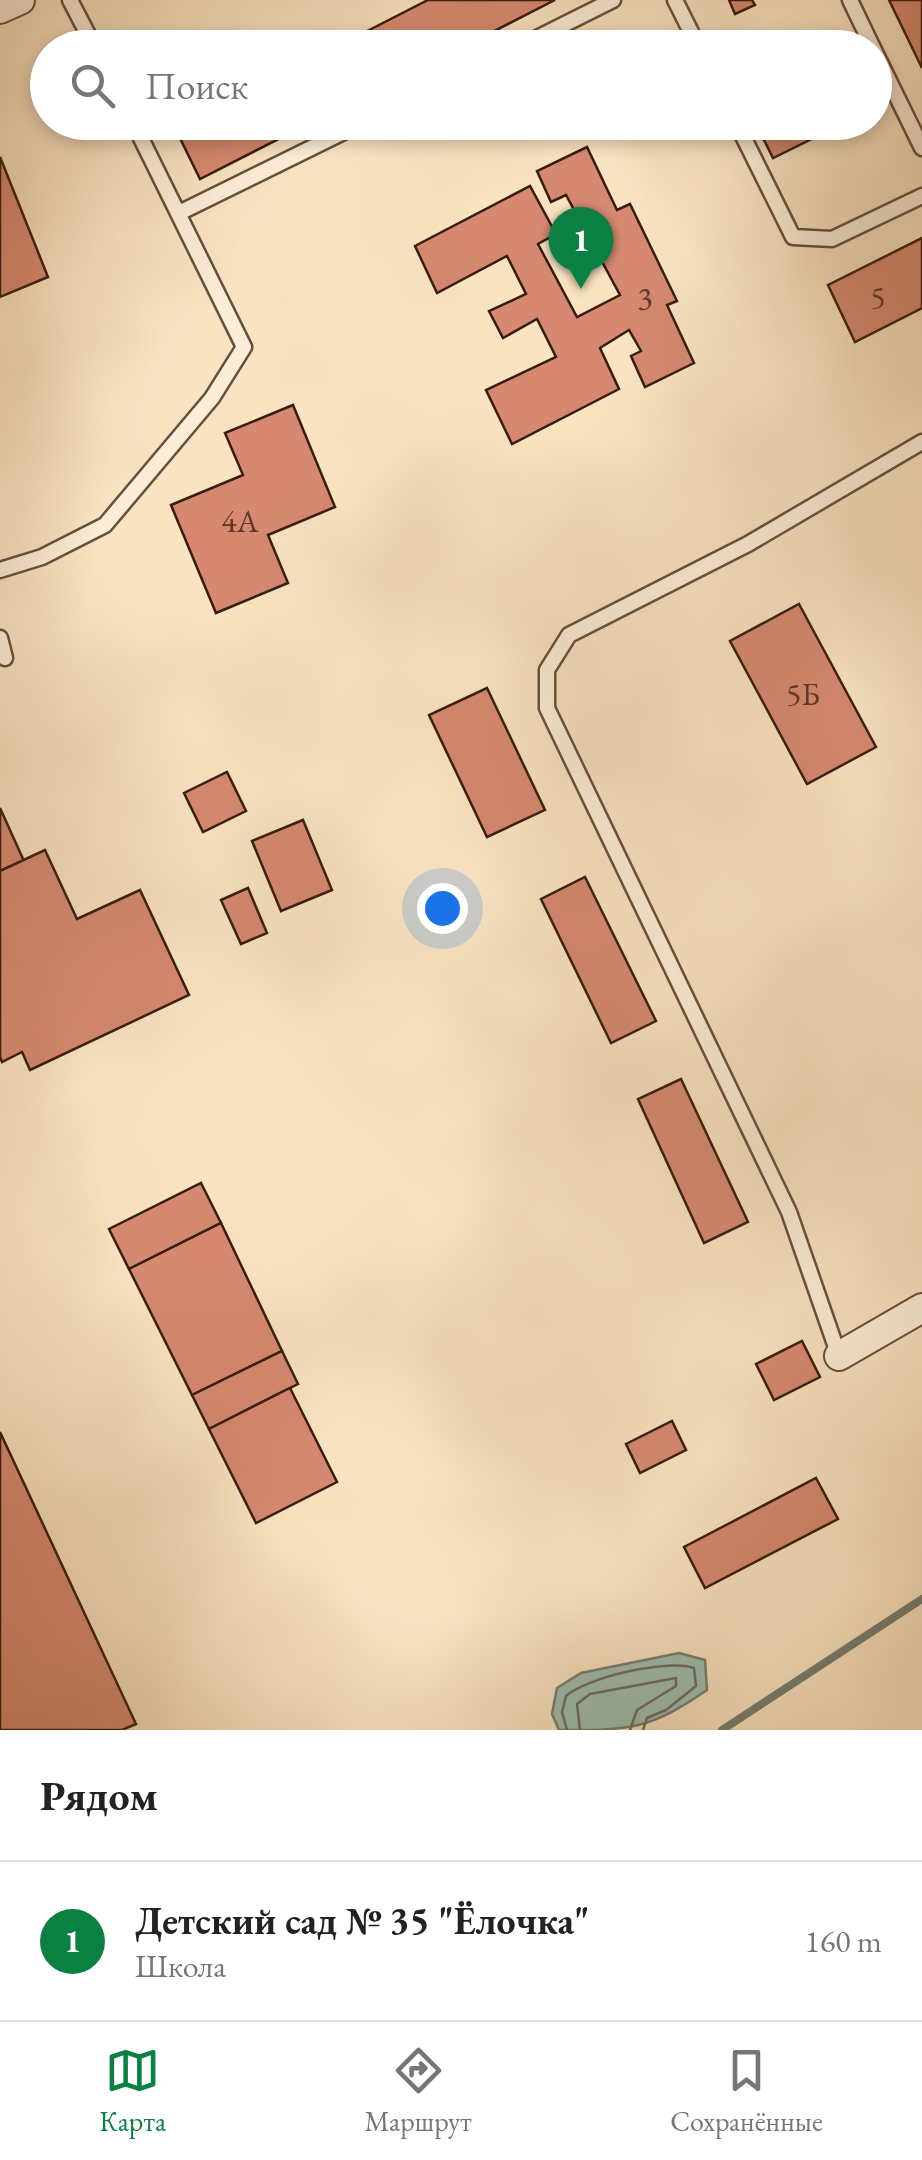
<!DOCTYPE html>
<html lang="ru">
<head>
<meta charset="utf-8">
<style>
	body { margin:0; font-family:"EB Garamond",serif; background:#f6f6f6; color:#222 }
	.you { position:absolute; left:442px; top:908px; width:35px; height:35px; margin:-25px; border:8px solid #fff; border-radius:50%; background:#1a73e8; box-shadow:0 0 0 15px #1a73e833 }
	.badge { display:grid; place-items:center; width:65px; height:65px; border-radius:50%; background:#0b8043; color:#fff; font-size:32px; font-weight:700 }
	.pin { position:absolute; translate:-50% -82px; filter:drop-shadow(0 2px 5px #0008) }
	.pin::after { content:''; position:absolute; top:52px; width:35px; height:30px; background:inherit; clip-path:polygon(0 0,100% 0,50% 100%) }
	.list { margin:0; padding:0; list-style:none }
	h2 { display:flex; justify-content:space-between; align-items:center; height:130px; margin:0; padding:0 40px; font-size:42px }
	h2 small { font-size:32px; font-weight:400; color:#767676 }
	.list li { display:grid; grid-template-columns:65px 1fr auto; gap:30px; align-items:center; box-sizing:border-box; height:160px; padding:0 40px; border-top:2px solid #e0e0e0 }
	.list b { display:block; font-size:38px; white-space:nowrap }
	.list p { margin:0; font-size:32px; white-space:nowrap; color:#767676 }
	.list em { font-size:32px; font-style:normal; color:#767676 }
	.icon { flex:none; width:55px; height:55px; fill:none; stroke:currentColor; stroke-width:2; stroke-linecap:round; stroke-linejoin:round }
	.map { position:relative; flex:none; width:922px; height:1730px; overflow:hidden }
	.search { position:absolute; background:#fff; box-shadow:0 5px 15px #0003; left:30px; right:30px; top:30px; height:110px; display:flex; align-items:center; gap:25px; box-sizing:border-box; padding:0 35px; border-radius:55px; color:#767676; font-size:38px }
	.sheet { height:290px; background:#fff }
	nav { display:flex; justify-content:space-around; align-items:center; box-sizing:border-box; height:140px; border-top:2px solid #e0e0e0; background:#fff; font-size:28px; color:#767676 }
	nav a { display:grid; justify-items:center; gap:5px }
	nav .on { color:#0b8043 }
	.map>svg:first-child { display:block }
	.water { fill:#9ebeb0; stroke:#757d70; stroke-width:2.5 }
	.lines { fill:none; stroke-linecap:round; stroke-linejoin:round }
	.shore { stroke:#6a6d60; stroke-width:2.5 }
	.stream { stroke:#757d70; stroke-width:8 }
	.building { fill:#d68970; stroke:#371c10; stroke-width:2.5 }
	.lane-casing { stroke:#684e3c; stroke-width:19 }
	.street-casing { stroke:#684e3c; stroke-width:32 }
	.lane { stroke:#fbedd7; stroke-width:14 }
	.street { stroke:#fbedd7; stroke-width:28 }
	.labels { text-anchor:middle; dominant-baseline:central; stroke-width:10; stroke-linejoin:round; paint-order:stroke }
	.number-label { font-size:32px; fill:#5f3728 }
</style>
</head>
<body>
<div class="map">
<svg width="922" height="1730" viewBox="0 0 922 1730">
	<rect width="100%" height="100%" fill="#f9e3c1"/>
	<filter id="stains"><feTurbulence type="fractalNoise" baseFrequency=".002" numOctaves="4"/><feColorMatrix values="0 0 0 0 .2 0 0 0 0 .09 0 0 0 0 .02 0 0 0 .5 -.17"/></filter>
	<radialGradient id="worn" r=".72"><stop offset=".6" stop-color="#630" stop-opacity="0"/><stop offset="1" stop-color="#630" stop-opacity=".3"/></radialGradient>
	<!-- water -->
	<path class="water" d="M679,1653L705,1660L707,1690C649,1730 631,1730 559,1730L552,1714L557,1688L581,1673Z"/>
	<g class="lines">
		<!-- shore -->
		<g class="shore">
			<path d="M567,1730L562,1712L566,1696C588,1677 666,1659 694,1668L696,1686L666,1710L647,1718L643,1730"/>
			<polyline points="580,1730 577,1704 590,1694 676,1678 676,1686 637,1710 630,1730"/>
		</g>
		<!-- stream -->
		<polyline class="stream" points="722,1730 922,1599"/>
	</g>
	<!-- building -->
	<g class="building">
		<polygon points="428,0 555,0 461,48 334,48"/>
		<polygon points="729,0 752,0 755,5 735,14"/>
		<polygon points="889,0 922,0 922,68"/>
		<polygon points="185,122 312,122 200,179 175,128"/>
		<polygon points="755,122 826,122 830,130 773,158"/>
		<polygon points="587,147 617,210 630,204 677,301 667,305 694,363 645,387 631,356 641,351 629,330 600,348 619,389 512,444 486,390 556,357 537,319 503,338 489,311 526,294 507,256 437,293 415,246 530,186 556,234 538,244 577,317 620,295 566,195 551,202 537,171"/>
		<polygon points="0,157 48,277 0,297"/>
		<polygon points="922,238 922,308 855,342 828,285"/>
		<polygon points="293,405 335,507 268,535 288,583 216,613 171,505 243,475 225,433"/>
		<polygon points="799,604 876,747 807,784 730,641"/>
		<polygon points="487,688 545,810 487,837 429,715"/>
		<polygon points="227,772 246,811 203,832 184,793"/>
		<polygon points="0,808 24,861 0,871"/>
		<polygon points="303,820 332,890 281,911 252,841"/>
		<polygon points="45,850 77,919 140,890 189,995 30,1070 22,1052 2,1062 0,1057 0,871"/>
		<polygon points="585,877 656,1021 611,1043 541,899"/>
		<polygon points="248,888 267,933 241,944 221,900"/>
		<polygon points="681,1079 748,1222 704,1243 638,1099"/>
		<polygon points="201,1183 221,1223 129,1269 109,1229"/>
		<polygon points="221,1223 282,1351 192,1395 129,1269"/>
		<polygon points="802,1341 820,1377 774,1400 756,1364"/>
		<polygon points="282,1351 298,1384 209,1429 192,1395"/>
		<polygon points="290,1388 337,1482 256,1523 209,1429"/>
		<polygon points="672,1421 686,1450 640,1473 626,1444"/>
		<polygon points="0,1432 136,1724 122,1730 0,1730"/>
		<polygon points="816,1478 838,1519 705,1588 684,1547"/>
	</g>
	<g class="lines">
		<!-- lane casing -->
		<g class="lane-casing">
			<g id="lane">
				<polyline points="70,0 95,48"/>
				<polyline points="675,0 699,48"/>
				<polyline points="850,0 873,48"/>
				<polyline points="517,48 613,0"/>
				<polyline points="874,50 922,148"/>
				<polyline points="736,122 793,237 832,239 922,196"/>
				<polyline points="179,213 364,122"/>
				<polyline points="0,570 42,557 105,525 212,398 244,347 133,122"/>
				<polyline points="0,638 5,658"/>
				<polyline points="839,1356 789,1212 547,708 547,670 569,635 748,544 922,442"/>
			</g>
		</g>
		<!-- street casing -->
		<g class="street-casing">
			<g id="street">
				<polyline points="0,9 20,0"/>
				<polyline points="839,1356 922,1308"/>
			</g>
		</g>
		<!-- lane -->
		<use href="#lane" class="lane"/>
		<!-- street -->
		<use href="#street" class="street"/>
	</g>
	<g class="labels">
		<!-- number labels -->
		<g class="number-label">
			<text x="878" y="297">5</text>
			<text x="645" y="298">3</text>
			<text x="240" y="521">4А</text>
			<text x="803" y="694">5Б</text>
		</g>
	</g>
	<rect width="100%" height="100%" filter="url(#stains)"/>
	<rect width="100%" height="100%" fill="url(#worn)"/>
</svg>
<div class="you"></div>
<div class="pin badge" style="left:581px;top:289px">1</div>
<div class="search"><svg class="icon" aria-label="search" viewBox="0 0 24 24"><circle cx="10" cy="10" r="6"/><path d="M15 15l6 6"/></svg>Поиск</div>
</div>
<section class="sheet">
<h2>Рядом<small></small></h2>
<ul class="list">
<li><span class="badge">1</span><div><b>Детский сад № 35 &quot;Ёлочка&quot;</b><p>Школа</p></div><em>160 m</em></li>
</ul>
</section>
<nav>
<a class="on"><svg class="icon" aria-label="map" viewBox="0 0 24 24"><path d="M3 6l6-2 6 2 6-2v14l-6 2-6-2-6 2zM9 4v14M15 6v14"/></svg>Карта</a>
<a><svg class="icon" aria-label="directions" viewBox="0 0 24 24"><path d="M12 3l9 9-9 9-9-9zM9 14v-3h6M13 9l2 2-2 2"/></svg>Маршрут</a>
<a><svg class="icon" aria-label="saved" viewBox="0 0 24 24"><path d="M7 4h10v16l-5-4-5 4z"/></svg>Сохранённые</a>
</nav>
</body>
</html>
